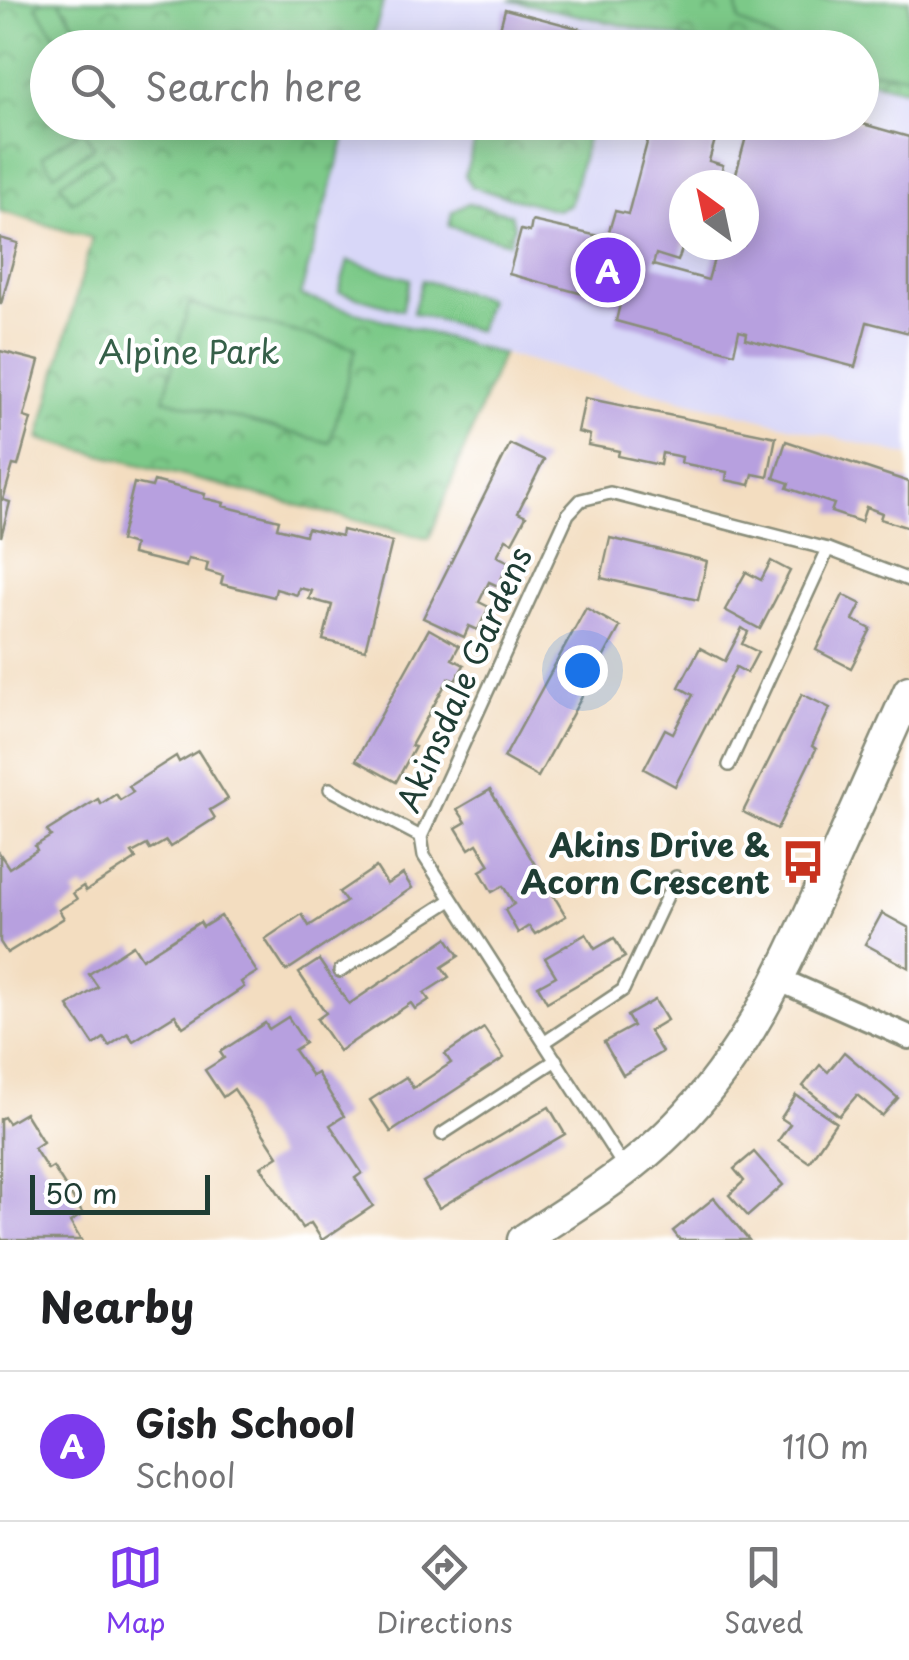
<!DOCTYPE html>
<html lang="en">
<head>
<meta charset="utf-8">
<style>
	body { margin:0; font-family:"Playpen Sans",sans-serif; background:#f6f6f6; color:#202124 }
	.compass { position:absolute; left:669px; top:170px; width:90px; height:90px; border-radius:50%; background:#fff; box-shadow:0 5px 25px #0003; rotate:327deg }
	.scale { position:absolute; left:30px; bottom:25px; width:180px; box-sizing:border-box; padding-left:10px; border:5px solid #1f3d34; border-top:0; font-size:28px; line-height:35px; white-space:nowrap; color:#1f3d34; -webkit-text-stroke:8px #fff; paint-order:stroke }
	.you { position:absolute; left:582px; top:670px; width:35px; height:35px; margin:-25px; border:8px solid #fff; border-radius:50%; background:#1a73e8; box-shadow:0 0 0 15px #1a73e833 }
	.badge { display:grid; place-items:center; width:65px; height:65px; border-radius:50%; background:#7c3aed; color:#fff; font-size:32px; font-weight:700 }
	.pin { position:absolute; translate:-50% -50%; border:5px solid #fff; box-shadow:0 2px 10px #0006 }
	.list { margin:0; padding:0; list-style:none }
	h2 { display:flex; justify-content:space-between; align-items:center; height:130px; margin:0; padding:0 40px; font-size:42px }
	h2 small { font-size:32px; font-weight:400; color:#757577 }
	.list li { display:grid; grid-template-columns:65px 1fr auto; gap:30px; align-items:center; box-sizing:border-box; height:150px; padding:0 40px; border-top:2px solid #e0e0e0 }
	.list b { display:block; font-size:38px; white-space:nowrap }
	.list p { margin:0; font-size:32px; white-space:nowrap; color:#757577 }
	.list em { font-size:32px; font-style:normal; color:#757577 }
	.icon { flex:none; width:55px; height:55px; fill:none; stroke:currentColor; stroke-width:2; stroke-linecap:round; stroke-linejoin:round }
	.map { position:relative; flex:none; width:909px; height:1240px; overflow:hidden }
	.search { position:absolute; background:#fff; box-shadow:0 5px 25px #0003; left:30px; right:30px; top:30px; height:110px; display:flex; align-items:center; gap:25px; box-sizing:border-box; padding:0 35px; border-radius:55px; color:#757577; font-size:38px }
	.sheet { height:280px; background:#fff }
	nav { display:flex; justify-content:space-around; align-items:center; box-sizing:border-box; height:140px; border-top:2px solid #e0e0e0; background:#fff; font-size:28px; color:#757577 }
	nav a { display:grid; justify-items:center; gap:5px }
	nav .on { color:#7c3aed }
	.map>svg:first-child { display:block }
	.built { fill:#d8d7f8; fill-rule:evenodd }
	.park { fill:url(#park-crowns); stroke:#4e835e; stroke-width:2.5 }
	.garden { fill:#7cc988; stroke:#4e835e; stroke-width:2.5 }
	.building { fill:#b7a0df }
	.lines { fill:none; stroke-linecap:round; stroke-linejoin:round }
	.lane-casing { stroke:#898d7a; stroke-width:16 }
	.street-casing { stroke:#898d7a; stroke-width:28 }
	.secondary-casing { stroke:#898d7a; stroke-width:35 }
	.lane { stroke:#fff; stroke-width:11 }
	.street { stroke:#fff; stroke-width:22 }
	.secondary { stroke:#fff; stroke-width:30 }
	.labels { text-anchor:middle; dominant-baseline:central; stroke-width:8; stroke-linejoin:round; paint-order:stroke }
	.park-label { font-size:32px; fill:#366049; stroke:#fff }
	.street-label { font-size:32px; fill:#1f3d34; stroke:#fff }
	.poi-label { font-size:32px; font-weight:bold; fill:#1f3d34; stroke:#fff; text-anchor:end }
</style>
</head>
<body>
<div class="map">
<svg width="909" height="1240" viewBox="0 0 909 1240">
	<defs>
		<pattern id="park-crowns" width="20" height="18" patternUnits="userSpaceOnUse" patternTransform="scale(2.5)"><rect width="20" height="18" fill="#7cc988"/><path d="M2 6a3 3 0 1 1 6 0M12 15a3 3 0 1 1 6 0" fill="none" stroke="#65a470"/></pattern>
	</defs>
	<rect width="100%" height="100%" fill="#fff"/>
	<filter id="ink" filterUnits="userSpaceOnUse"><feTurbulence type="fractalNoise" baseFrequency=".01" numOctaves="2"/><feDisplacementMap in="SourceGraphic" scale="20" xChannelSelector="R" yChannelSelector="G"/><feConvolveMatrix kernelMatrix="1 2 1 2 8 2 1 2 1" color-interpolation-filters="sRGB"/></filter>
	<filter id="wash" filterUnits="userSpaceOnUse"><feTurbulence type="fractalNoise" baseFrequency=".0048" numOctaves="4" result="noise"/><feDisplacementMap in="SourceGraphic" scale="40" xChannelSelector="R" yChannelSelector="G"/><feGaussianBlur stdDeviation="2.25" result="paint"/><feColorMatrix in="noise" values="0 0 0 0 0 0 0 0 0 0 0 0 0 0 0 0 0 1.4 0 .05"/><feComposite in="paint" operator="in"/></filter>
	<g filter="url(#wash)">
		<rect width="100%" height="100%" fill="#f3ddc0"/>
		<!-- built -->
		<g class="built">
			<polygon points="384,0 509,0 721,47 370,48"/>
			<path d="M862,79L909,90V456L502,354L299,296L349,123L862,122ZM684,185H744V245H684Z"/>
		</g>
		<!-- park -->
		<g class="park">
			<polygon points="0,0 384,0 370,47 48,48 48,122 349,123 300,296 502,354 429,539 39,439 92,238 0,211"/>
			<polygon points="509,0 909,0 909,90 862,79 862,48 721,47"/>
			<polygon points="448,123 591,123 570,204 557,210 472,187 465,175 478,130 473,129 471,137 446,130"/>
			<polygon points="468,203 511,214 514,226 509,243 449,226 452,212"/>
		</g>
		<!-- garden -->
		<g class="garden">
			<polygon points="45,0 59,0 81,34 63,47 36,6"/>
			<polygon points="736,0 909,0 909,75 862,70 862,48 788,47 739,21"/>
			<polygon points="83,129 94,147 54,174 42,156"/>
			<polygon points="101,157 113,175 72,202 60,183"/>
			<polygon points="348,261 410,279 402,310 339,292"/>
			<polygon points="422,280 488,299 478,331 413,313"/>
			<polygon points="189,304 356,348 330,443 164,399"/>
		</g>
		<g id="blocks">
			<!-- building -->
			<g class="building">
				<polygon points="505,9 645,46 645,48 495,48"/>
				<polygon points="637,122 720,122 709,161 723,165 718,185 684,185 684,243 678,261 656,254 653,265 708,280 718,245 744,245 744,185 733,185 750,122 856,122 909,137 909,333 867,322 855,367 746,339 747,333 739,331 734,353 616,321 620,304 509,274 521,230 530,232 532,221 607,238 615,211 628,214 649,135 635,131"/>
				<polygon points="0,238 18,243 1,304 0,304"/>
				<polygon points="0,351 39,361 24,417 31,419 18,466 13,465 3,500 10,502 1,537"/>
				<polygon points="585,398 776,437 768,477 753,474 750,485 726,480 727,472 681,463 682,457 662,453 660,465 618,456 619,451 588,445 590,435 578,432"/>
				<polygon points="786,441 909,482 909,528 880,519 882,513 866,507 861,522 831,512 834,504 787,488 789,483 774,478"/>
				<polygon points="510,444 544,460 518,512 526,516 512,542 506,539 497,556 509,562 498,586 489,582 479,602 489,607 478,630 469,626 464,637 423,618"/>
				<polygon points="154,481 205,494 204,498 224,503 223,506 279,520 277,528 305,535 307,528 341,536 342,530 392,542 365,650 323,640 332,605 309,599 312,591 299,588 297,595 276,589 274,597 221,584 223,576 206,571 208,563 188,559 186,567 132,554 134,545 120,541 134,483 152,487"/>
				<polygon points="610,538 707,561 698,600 601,578"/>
				<polygon points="771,561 790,571 760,629 725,610 746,572 761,580"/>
				<polygon points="843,595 861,604 853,620 871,629 851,668 816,650"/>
				<polygon points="586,608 620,627 538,777 504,758"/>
				<polygon points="742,628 748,632 742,644 758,652 747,673 736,667 675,786 644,769 665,729 673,733 693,695 679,687 700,648 725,661"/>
				<polygon points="429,629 459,646 452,659 464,665 455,681 449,678 411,746 415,747 396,782 356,760"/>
				<polygon points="802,694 830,708 812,746 816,749 777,829 743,812"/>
				<polygon points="198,751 228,799 210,810 215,818 170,847 166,841 150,850 147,845 132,853 136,859 86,891 83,886 73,893 77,899 59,910 64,918 7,953 0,942 0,854 9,868 37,850 35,846 51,836 47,831 98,799 101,804 116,794 120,800 133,792 129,786 176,756 179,762"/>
				<polygon points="490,790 566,916 535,934 529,926 518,933 505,910 514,904 503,886 492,892 480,871 490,865 477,844 469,849 456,828 466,822 457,809"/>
				<polygon points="376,867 387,884 403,874 412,888 286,971 265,939 302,914 309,926 346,902 339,892"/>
				<polygon points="882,913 909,928 909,968 865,944"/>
				<polygon points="221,916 257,972 241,982 244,987 183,1027 175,1015 133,1041 128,1033 109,1046 104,1038 94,1045 68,1006 98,987 89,974 133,945 142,959 200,922 203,927"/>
				<polygon points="586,934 595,949 614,938 625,957 547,1002 538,986 556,976 545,958"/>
				<polygon points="447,938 459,956 442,967 449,977 424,993 429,1000 415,1009 411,1003 339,1051 317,1019 326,1013 299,973 319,960 349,1004"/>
				<polygon points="655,1000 667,1020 649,1031 662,1052 623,1075 604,1042 633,1026 627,1016"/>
				<polygon points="288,1017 305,1043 294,1050 312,1076 317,1073 344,1116 330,1125 362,1173 355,1178 373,1206 322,1240 311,1223 302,1228 261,1167 278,1156 234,1089 223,1097 205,1070 224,1058 220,1052 265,1023 269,1029"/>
				<polygon points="484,1028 504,1058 391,1132 370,1100 406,1077 413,1088 451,1063 445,1054"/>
				<polygon points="844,1052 898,1098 882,1116 857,1095 839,1116 803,1086 820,1065 828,1072"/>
				<polygon points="796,1095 836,1122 809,1162 778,1141 790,1124 781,1118"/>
				<polygon points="549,1107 565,1134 439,1208 423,1182"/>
				<polygon points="25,1113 43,1142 34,1148 48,1170 53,1167 83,1214 70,1222 81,1240 2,1240 0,1236 0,1119 4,1117 8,1123"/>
				<polygon points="754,1152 783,1185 748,1216 729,1195 744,1181 734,1169"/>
				<polygon points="714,1198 749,1240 680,1240 673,1231"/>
			</g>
		</g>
	</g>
	<g filter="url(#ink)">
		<use href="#blocks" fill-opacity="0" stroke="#898d7a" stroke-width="2.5"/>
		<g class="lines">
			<!-- lane casing -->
			<g class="lane-casing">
				<g id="lane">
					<polyline points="729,765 828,549"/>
					<polyline points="330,789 421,837"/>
					<polyline points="340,971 451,900"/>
					<polyline points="545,1042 623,990 676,877"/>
					<polyline points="442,1134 556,1060"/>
					<polyline points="624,1167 424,856 421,837 568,514 581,500 610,493 828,549 909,580"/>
				</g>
			</g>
			<!-- street casing -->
			<g class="street-casing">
				<polyline id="street" points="780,980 909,1037"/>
			</g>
			<!-- secondary casing -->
			<g class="secondary-casing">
				<path id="secondary" d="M523,1240C576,1205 631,1172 676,1126C746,1055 785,969 825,879C853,816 881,754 909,691"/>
			</g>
			<!-- lane -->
			<use href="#lane" class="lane"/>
			<!-- street -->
			<use href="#street" class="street"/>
			<!-- secondary -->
			<use href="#secondary" class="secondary"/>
		</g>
	</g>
	<!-- icons -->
	<defs>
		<g id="bus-bare" transform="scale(3.45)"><path d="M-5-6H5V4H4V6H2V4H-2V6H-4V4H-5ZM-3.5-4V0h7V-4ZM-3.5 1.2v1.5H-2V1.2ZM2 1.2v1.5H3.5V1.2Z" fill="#c8321e" stroke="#fff" stroke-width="2.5" paint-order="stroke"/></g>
	</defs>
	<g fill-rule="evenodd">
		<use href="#bus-bare" x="803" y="862"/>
	</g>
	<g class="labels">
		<!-- park labels -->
		<g class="park-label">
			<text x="189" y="351">Alpine Park</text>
		</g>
		<!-- street labels -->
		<g class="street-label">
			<text transform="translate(463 679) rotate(-66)">Akinsdale Gardens</text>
		</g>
		<!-- poi labels -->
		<g class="poi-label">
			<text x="770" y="844">Akins Drive &amp;<tspan x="770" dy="37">Acorn Crescent</tspan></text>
		</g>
	</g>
</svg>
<svg class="compass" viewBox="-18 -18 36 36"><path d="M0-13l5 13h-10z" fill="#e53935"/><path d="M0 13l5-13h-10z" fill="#757577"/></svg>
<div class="scale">50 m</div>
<div class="you"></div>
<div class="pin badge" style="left:608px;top:270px">A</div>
<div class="search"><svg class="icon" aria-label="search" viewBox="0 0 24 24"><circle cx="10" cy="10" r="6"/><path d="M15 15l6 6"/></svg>Search here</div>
</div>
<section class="sheet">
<h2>Nearby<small></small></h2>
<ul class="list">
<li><span class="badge">A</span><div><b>Gish School</b><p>School</p></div><em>110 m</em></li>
</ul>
</section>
<nav>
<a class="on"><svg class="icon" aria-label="map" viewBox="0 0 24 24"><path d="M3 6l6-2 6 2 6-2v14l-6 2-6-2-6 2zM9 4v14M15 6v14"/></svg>Map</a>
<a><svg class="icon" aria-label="directions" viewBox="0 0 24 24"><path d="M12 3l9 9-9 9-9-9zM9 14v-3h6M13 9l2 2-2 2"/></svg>Directions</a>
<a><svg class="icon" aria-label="saved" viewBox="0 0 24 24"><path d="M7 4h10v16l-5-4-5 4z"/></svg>Saved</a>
</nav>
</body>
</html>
